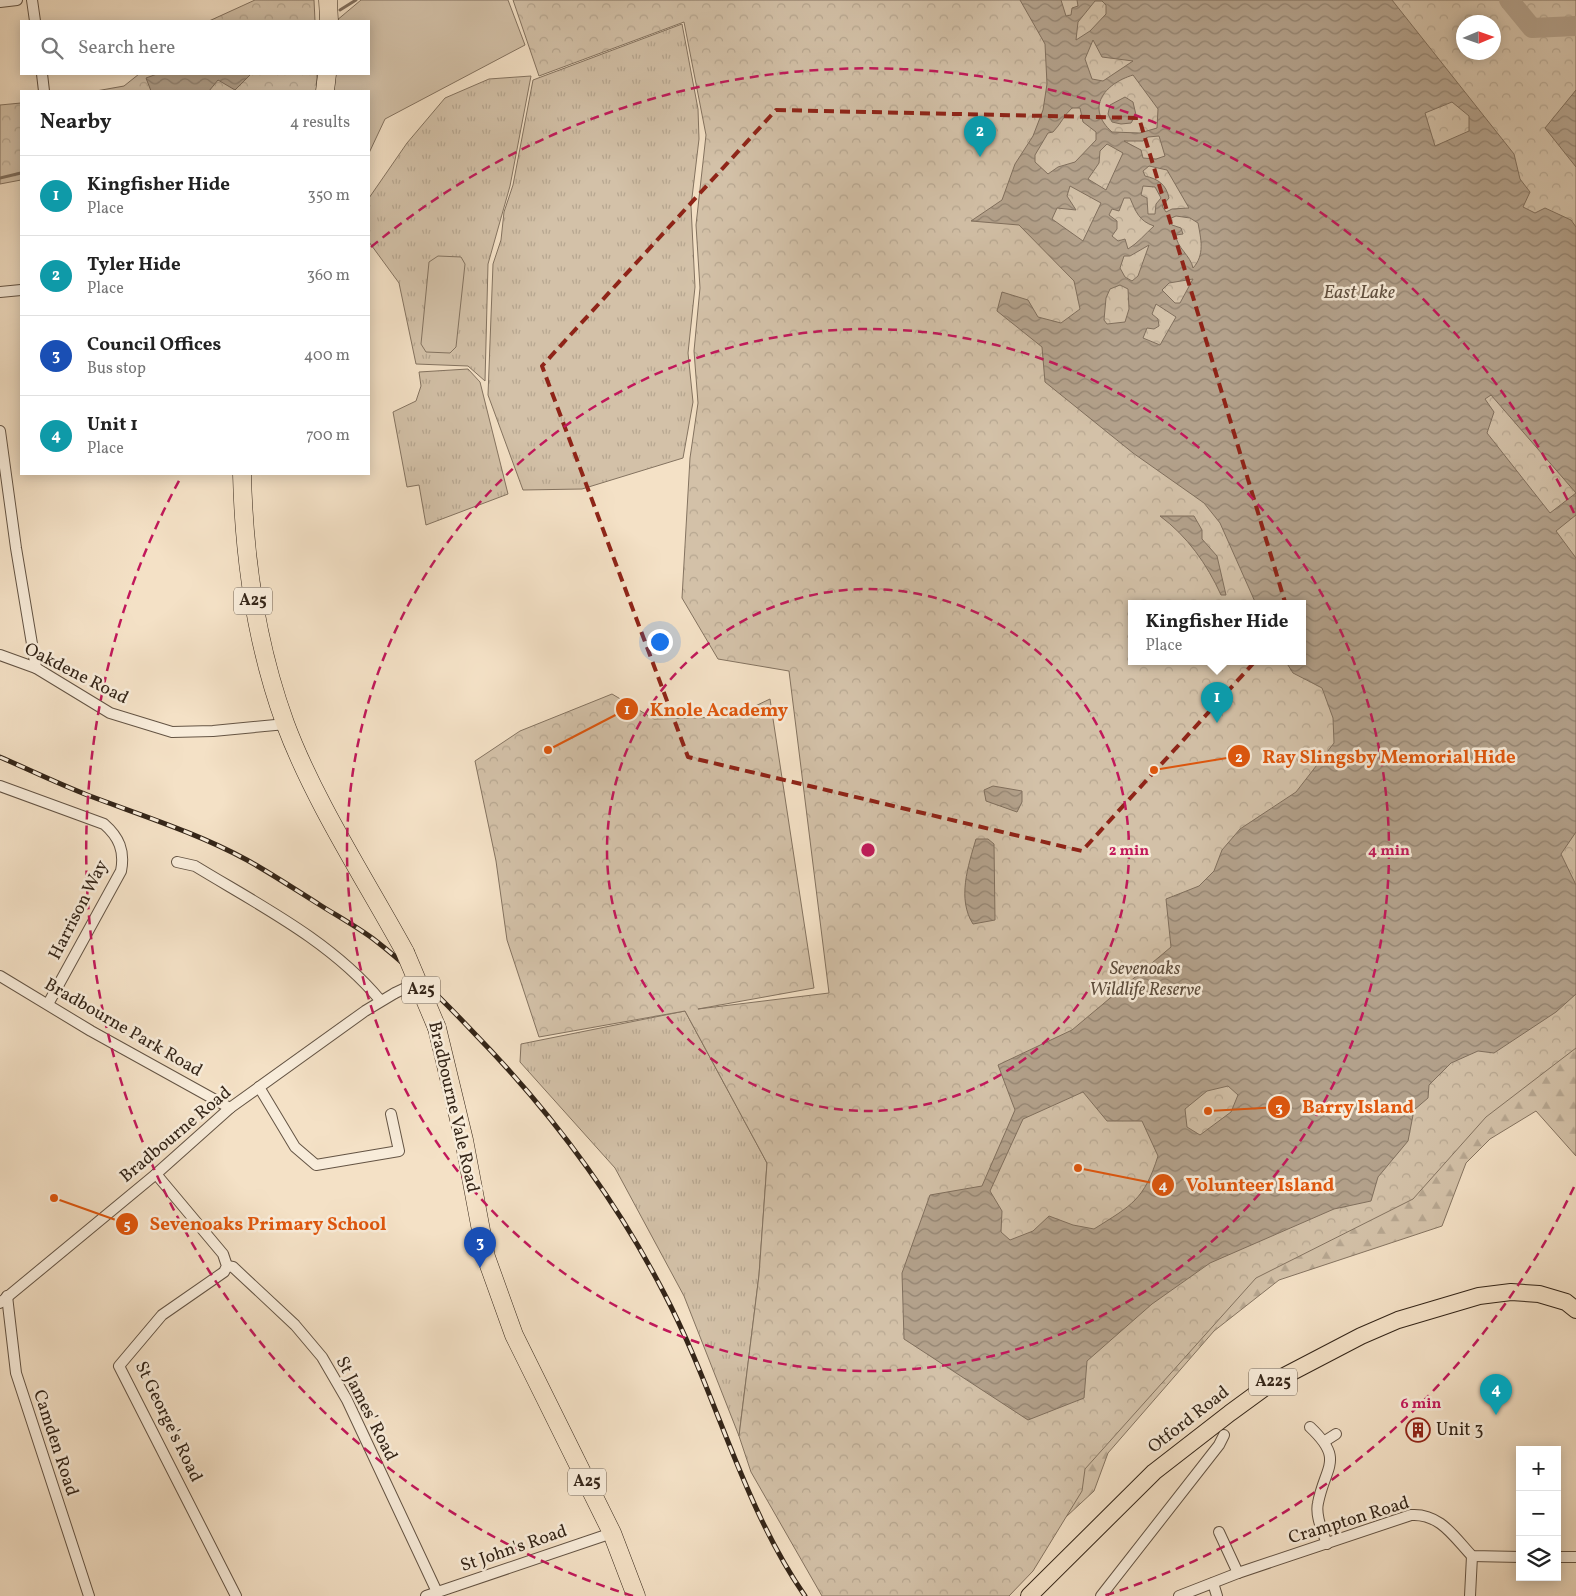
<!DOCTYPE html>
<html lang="en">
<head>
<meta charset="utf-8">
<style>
	body { margin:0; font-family:Vollkorn,serif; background:#f6f6f6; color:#222 }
	.controls { position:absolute; right:15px; bottom:15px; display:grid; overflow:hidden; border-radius:0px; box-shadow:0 2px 12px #0003 }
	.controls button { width:45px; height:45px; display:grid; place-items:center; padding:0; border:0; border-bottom:1px solid #e0e0e0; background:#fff; color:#222; font:25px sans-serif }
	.compass { position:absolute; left:1456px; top:15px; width:45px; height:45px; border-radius:50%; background:#fff; box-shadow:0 2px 12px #0003; rotate:88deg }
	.you { position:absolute; left:659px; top:641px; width:18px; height:18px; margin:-12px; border:4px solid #fff; border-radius:50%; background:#1a73e8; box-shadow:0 0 0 8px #1a73e833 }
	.badge { display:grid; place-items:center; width:32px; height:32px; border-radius:50%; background:#0f766e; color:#fff; font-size:16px; font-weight:700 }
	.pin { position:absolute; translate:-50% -41px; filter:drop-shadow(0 1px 2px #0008) }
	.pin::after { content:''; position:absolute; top:26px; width:18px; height:15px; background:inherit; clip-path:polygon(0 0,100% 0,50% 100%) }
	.popup { position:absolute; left:1128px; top:600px; width:178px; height:65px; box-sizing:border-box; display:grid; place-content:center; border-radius:0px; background:#fff; filter:drop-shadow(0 1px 4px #0005); font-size:16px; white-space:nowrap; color:#767676 }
	.popup b { font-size:19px; color:#222 }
	.popup::after { content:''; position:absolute; left:50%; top:100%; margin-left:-10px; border:10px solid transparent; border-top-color:#fff }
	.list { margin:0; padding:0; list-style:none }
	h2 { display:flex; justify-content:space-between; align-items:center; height:65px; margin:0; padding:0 20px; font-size:21px }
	h2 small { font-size:16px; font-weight:400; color:#767676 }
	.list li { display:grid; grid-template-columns:32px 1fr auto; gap:15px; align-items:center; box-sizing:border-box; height:80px; padding:0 20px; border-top:1px solid #e0e0e0 }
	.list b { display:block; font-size:19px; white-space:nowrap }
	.list p { margin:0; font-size:16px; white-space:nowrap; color:#767676 }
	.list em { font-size:16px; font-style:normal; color:#767676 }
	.icon { flex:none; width:28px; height:28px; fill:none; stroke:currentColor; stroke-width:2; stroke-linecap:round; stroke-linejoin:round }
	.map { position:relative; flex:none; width:1576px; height:1596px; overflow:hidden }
	.search { position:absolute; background:#fff; box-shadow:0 2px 12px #0003; left:20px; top:20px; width:350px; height:55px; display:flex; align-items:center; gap:12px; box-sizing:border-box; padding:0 18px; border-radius:0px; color:#767676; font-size:19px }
	.panel { position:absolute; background:#fff; box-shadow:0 2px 12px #0003; left:20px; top:90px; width:350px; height:385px; border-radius:0px }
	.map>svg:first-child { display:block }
	.grass { fill:url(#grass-tufts); stroke:#847360 }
	.forest { fill:url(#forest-firs); stroke:#847360 }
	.park { fill:url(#park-crowns); stroke:#847360; fill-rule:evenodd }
	.garden { fill:#d3c1a8; stroke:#847360 }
	.water { fill:url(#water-waves); stroke:#806f5d; fill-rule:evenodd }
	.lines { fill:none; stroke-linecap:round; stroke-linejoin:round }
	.stream { stroke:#806f5d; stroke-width:3 }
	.river { stroke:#b3a18b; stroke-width:20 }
	.minor-casing { stroke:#645444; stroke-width:12 }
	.primary-casing { stroke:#342518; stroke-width:18 }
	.trunk-casing { stroke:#342518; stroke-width:19 }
	.minor { stroke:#f8ecda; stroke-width:10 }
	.primary { stroke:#f4e1c6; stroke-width:16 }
	.trunk { stroke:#f4e1c6; stroke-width:18 }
	.rail-casing { stroke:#342518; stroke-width:5 }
	.rail { stroke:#f8ecda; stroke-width:3; stroke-dasharray:9; stroke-linecap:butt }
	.minor-bridge-casing { stroke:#645444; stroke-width:12; stroke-linecap:butt }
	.trunk-bridge-casing { stroke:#342518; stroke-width:19; stroke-linecap:butt }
	.minor-bridge { stroke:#f8ecda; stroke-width:10 }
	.trunk-bridge { stroke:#f4e1c6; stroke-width:18 }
	.marked { fill:none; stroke:#8f2418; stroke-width:4; stroke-dasharray:10 6; stroke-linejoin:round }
	.ring { fill:none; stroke:#c2185b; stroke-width:2.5; stroke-dasharray:9 6 }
	.labels { text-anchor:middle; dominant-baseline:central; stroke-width:5; stroke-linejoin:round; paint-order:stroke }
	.shield { fill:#f8ecda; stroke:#6f6152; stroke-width:1 }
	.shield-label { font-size:16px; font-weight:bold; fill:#342518 }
	.street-label { font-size:18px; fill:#342518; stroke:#f8ecda }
	.park-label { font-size:18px; font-style:italic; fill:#5c4c3c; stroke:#f8ecda }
	.poi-label { font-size:18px; fill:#342518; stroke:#f8ecda; text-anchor:start }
	.water-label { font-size:19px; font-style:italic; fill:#605040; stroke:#f8ecda }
	.centre { fill:#c2185b; stroke:#f8ecda; stroke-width:2.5 }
	.ring-label { font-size:15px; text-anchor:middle; font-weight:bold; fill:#c2185b; stroke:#f8ecda; stroke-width:5; stroke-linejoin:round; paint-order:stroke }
	.leader { fill:none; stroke:#df560d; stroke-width:2 }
	.callout-dot { fill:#df560d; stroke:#f8ecda; stroke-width:2 }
	.mark-label { font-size:15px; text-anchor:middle; font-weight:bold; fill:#fff }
	.callout-label { font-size:19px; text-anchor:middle; font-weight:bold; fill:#df560d; stroke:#f8ecda; stroke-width:5; stroke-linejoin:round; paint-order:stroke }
</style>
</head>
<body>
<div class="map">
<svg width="1576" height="1596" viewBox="0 0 1576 1596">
	<defs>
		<pattern id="grass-tufts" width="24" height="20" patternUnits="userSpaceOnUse" patternTransform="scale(1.25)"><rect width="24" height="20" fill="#d3c1a8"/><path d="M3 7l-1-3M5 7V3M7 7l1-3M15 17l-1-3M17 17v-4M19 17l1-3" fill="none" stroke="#b6a690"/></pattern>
		<pattern id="forest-firs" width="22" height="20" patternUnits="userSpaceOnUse" patternTransform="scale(1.25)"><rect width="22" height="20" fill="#d3c1a8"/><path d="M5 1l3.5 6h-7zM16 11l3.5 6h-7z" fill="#b6a690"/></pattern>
		<pattern id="park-crowns" width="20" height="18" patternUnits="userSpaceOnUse" patternTransform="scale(1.25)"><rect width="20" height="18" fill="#d3c1a8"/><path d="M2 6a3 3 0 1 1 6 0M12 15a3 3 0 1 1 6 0" fill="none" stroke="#b6a690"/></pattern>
		<pattern id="water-waves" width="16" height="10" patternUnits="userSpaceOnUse" patternTransform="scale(1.25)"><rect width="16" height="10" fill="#b3a18b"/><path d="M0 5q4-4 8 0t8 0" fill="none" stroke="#928371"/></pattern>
	</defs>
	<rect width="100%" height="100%" fill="#f4e1c6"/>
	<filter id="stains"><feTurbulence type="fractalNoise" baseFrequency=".004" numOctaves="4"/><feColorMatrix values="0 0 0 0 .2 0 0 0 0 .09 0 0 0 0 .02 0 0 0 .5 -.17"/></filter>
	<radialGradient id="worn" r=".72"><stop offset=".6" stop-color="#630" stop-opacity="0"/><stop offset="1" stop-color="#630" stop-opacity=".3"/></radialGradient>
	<!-- grass -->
	<g class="grass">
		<polygon points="682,24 698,109 699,139 691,206 695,287 688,353 693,402 683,458 582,489 523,490 488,395 493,264 501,240 504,212 513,185 533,80"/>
		<polygon points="531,76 510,186 488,264 485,381 468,366 416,364 399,283 369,242 369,198 407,143 445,98 489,79"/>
		<polygon points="468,369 480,382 508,494 426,525 419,485 407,487 393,412 416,401 421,386 419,372"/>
		<polygon points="685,1011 767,1163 759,1275 739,1436 684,1296 615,1168 520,1062 521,1044"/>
	</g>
	<!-- forest -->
	<polygon class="forest" points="1576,994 1576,1156 1536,1111 1490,1139 1466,1163 1442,1226 1279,1280 1214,1331 1108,1453 1094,1491 1039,1542 1024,1437"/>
	<!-- park -->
	<g class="park">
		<polygon points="255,0 314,0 315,21 209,21"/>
		<path d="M513,0H1576V1048L1486,1117L1413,1199L1256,1278L1085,1469L1082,1491L1033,1571L1009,1596H822L751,1472L739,1436L759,1275L767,1163L685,1011L539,1037L507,940L496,861L475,761L520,731L612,694L654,719L732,717L770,699L814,988L698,1009L829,993L789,671L718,659L682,598L690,458L698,403L694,351L700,288L696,225L706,135L684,22L539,76ZM1464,22H1494V52H1464ZM1132,604H1302V662H1132Z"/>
		<polygon points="139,74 317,74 317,91 96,91 124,86"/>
		<polygon points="21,103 21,180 0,184 0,105"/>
	</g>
	<!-- garden -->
	<g class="garden">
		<polygon points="361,0 508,0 525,45 385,119 369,153 369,91 331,91 332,74 369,74 369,21 336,21"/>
		<polygon points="438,256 461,257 465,264 456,347 450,353 426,352 421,344 429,262"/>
	</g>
	<!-- water -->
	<g class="water">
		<path d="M1020,0H1061L1066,16L1071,15L1072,8L1078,6L1077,0H1392L1514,154L1520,179L1530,192L1523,207L1535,213L1545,208L1571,220L1576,227V493L1491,395L1485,399L1494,412L1487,433L1550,513L1576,493V515L1556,531L1576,558V832L1561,854L1576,885V994L1556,1012L1494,1053L1478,1051L1451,1063L1429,1085L1428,1098L1414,1110L1408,1141L1378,1177L1371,1201L1334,1209L1210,1263L1152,1304L1087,1361L1084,1398L1028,1420L904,1339L902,1273L930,1195L982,1186L1015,1110L998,1065L1072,1030L1171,947L1166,899L1199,886L1214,871L1222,850L1240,829L1296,792L1334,743L1333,718L1322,688L1293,673L1286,662H1302V604H1256L1220,523L1204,503L1133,453L1045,382L1042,347L997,311L1002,292L1028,300L1038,317L1061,323L1080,309L1074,281L1019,225L971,221L1002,200L1015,164L1033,136L1043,110L1047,84L1045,44ZM1095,1H1102L1106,5V14L1090,31L1076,40L1078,22ZM1093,40L1102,57L1133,61L1103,81L1092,79L1085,59ZM1133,75L1158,109L1157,128L1140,133L1112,132C1085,108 1104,84 1133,75ZM1452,102L1469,116V131L1435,146L1425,113ZM1072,108H1080L1083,122L1096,132V140L1075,162L1058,167L1048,174L1035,162V155L1048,133L1053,132C1061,124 1064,115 1072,108ZM1159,136L1165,156L1156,159L1143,158L1141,150L1124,141H1143L1148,137ZM1107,144L1123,153L1106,190L1088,179L1099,163L1100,151ZM1149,166L1167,170L1189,208L1172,209L1166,212L1162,206L1169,198C1166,184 1158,179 1145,176L1143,171ZM1070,186L1101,203L1083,241L1052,219L1057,208L1076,210L1067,196ZM1143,186L1155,187L1161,198L1156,204L1155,214H1148L1147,198L1141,195ZM1124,198H1130C1136,212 1139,221 1154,226C1145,234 1138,243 1128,249L1125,239L1118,241L1112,236L1117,229V221L1109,215L1112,209L1119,211ZM1176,216L1190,218L1198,223C1201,239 1205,255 1193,268C1191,256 1176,247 1176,235L1183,234L1181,228L1172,225L1169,219ZM1149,245L1138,276L1132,281L1125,277L1120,268L1124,256H1130ZM1193,279L1180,303H1175L1162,290L1169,283ZM1120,285L1128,289L1129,309L1125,322L1107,324L1104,320L1106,298L1110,289ZM1156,304L1176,317L1160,345L1143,338L1147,328L1154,329L1159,326L1158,319L1152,314ZM1228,1086L1238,1095L1231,1112L1200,1135L1187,1127L1185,1109L1207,1091ZM1083,1092L1107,1121H1142L1158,1156C1144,1200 1132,1205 1094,1229L1073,1225L1049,1216L1033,1231L1010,1240L1001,1232L1002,1211L990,1191L1023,1119Z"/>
		<polygon points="157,74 251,74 235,90 218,80 209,91 151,91 146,78"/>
		<polygon points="1576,90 1576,167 1545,128"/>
		<polygon points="1125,97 1133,102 1136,115 1131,123 1121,124 1112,122 1108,114 1110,105"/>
		<path d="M1160,516H1194L1202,530V539L1217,556L1226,595H1221C1207,564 1187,536 1160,516Z"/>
		<polygon points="993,786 1022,791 1022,802 1017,812 986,801 984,790"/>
		<path d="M976,839H988L994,844L995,920L973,924C957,899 968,866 976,839Z"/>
	</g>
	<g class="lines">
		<!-- stream -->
		<g class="stream">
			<polyline points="340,10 356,0"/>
			<polyline points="0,178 21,173"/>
		</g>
		<!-- river -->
		<polyline class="river" points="1509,0 1532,28 1576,26"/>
		<!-- minor casing -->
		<g class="minor-casing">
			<g id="minor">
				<polyline points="32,0 35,21"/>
				<polyline points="0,2 17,0"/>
				<polyline points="42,74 44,91"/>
				<polyline points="0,292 21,290"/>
				<polyline points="0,431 16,548 36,668"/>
				<polyline points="0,655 36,668 110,713 172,732 213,731 286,724"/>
				<path d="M0,786L104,824C119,837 125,851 121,871L48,1004"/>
				<path d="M177,862L195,866C259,905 331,941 380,1000"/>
				<polyline points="0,976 91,1031 230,1108"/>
				<polyline points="259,1087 295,1147 316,1165 399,1151 391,1114"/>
				<polyline points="156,1174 223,1254 227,1266 224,1272 162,1315 119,1366 236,1596"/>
				<polyline points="227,1266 233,1267 295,1325 322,1357 347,1400 437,1592 436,1596"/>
				<polyline points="7,1296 16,1373 89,1596"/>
				<polyline points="0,1303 156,1174 230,1108 365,1011 395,993"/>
				<path d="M1310,1427C1345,1460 1325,1466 1318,1503C1315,1516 1323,1532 1327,1544"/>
				<polyline points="1325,1441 1336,1434"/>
				<polyline points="1219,1532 1238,1573"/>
				<polyline points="1557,1557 1576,1557"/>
				<polyline points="1213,1583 1217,1596"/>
				<polyline points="426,1596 612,1533"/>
				<polyline points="1101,1596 1219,1445 1224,1435"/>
				<path d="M1179,1596L1238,1573L1411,1515C1440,1513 1454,1537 1472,1556L1520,1557"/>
				<polyline points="1470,1596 1472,1556"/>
			</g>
		</g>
		<!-- primary casing -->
		<g class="primary-casing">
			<polyline id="primary" points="1029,1596 1154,1472 1230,1413 1271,1383 1361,1336 1398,1320 1479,1296 1511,1292 1539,1294 1566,1302 1576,1310"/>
		</g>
		<!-- trunk casing -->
		<g class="trunk-casing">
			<g id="trunk">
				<polyline points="328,0 329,21"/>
				<polyline points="325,91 327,74"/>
				<path d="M242,474C244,559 256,643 285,723C314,801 365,879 405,952"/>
				<polyline points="437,1028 464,1140 486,1257 514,1335 612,1533 636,1596"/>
			</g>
		</g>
		<!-- minor -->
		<use href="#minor" class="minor"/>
		<!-- primary -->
		<use href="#primary" class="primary"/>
		<!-- trunk -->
		<use href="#trunk" class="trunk"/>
		<!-- rail casing -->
		<g class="rail-casing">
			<path id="rail" d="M0,757C30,770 59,784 90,796C143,816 197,833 247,860C272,874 296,890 320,905C339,917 359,928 376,941C412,969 444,1001 474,1033C550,1111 614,1196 664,1293C716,1392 741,1503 805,1596"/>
		</g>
		<!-- rail -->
		<use href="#rail" class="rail"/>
		<!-- minor-bridge casing -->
		<g class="minor-bridge-casing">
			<polyline id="minor-bridge" points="395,993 418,982"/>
		</g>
		<!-- trunk-bridge casing -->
		<g class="trunk-bridge-casing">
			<polyline id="trunk-bridge" points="405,952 437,1028"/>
		</g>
		<!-- minor-bridge -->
		<use href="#minor-bridge" class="minor-bridge"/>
		<!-- trunk-bridge -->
		<use href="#trunk-bridge" class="trunk-bridge"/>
	</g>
	<!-- marked area -->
	<path class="marked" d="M776,110L1139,118L1291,622L1082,851L688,757L542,366Z"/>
	<!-- distance rings -->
	<g class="ring">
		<circle cx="868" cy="850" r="261"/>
		<circle cx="868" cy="850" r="521"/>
		<path d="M1574 1187A782 782 0 0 1 1103 1596M633 1596A782 782 0 0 1 181 477M371 247A782 782 0 0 1 1574 513"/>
	</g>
	<!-- icons -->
	<defs>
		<g id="building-ring" transform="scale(1.25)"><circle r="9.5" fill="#f8ecda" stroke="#8f2418" stroke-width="1.5"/><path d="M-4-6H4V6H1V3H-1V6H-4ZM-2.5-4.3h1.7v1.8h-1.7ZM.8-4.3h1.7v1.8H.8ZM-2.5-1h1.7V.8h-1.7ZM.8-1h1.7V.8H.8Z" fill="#8f2418"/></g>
	</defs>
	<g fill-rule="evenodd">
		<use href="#building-ring" x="1418" y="1430"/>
	</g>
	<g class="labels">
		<!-- shield labels -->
		<g class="shield">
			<rect x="234" y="587.5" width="38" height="27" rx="4"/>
			<rect x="402" y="976.5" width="38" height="27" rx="4"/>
			<rect x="1249" y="1368.5" width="48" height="27" rx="4"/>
			<rect x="568" y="1468.5" width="38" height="27" rx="4"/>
		</g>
		<g class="shield-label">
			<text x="253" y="601">A25</text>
			<text x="421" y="990">A25</text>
			<text x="1273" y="1382">A225</text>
			<text x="587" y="1482">A25</text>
		</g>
		<!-- street labels -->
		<g class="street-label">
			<text transform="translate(76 674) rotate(27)">Oakdene Road</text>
			<text transform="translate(79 910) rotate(-63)">Harrison Way</text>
			<text transform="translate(123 1028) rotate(30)">Bradbourne Park Road</text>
			<text transform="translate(453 1107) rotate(77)">Bradbourne Vale Road</text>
			<text transform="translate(176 1135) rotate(-40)">Bradbourne Road</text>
			<text transform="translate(366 1409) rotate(63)">St James' Road</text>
			<text transform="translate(1189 1420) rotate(-38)">Otford Road</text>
			<text transform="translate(168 1422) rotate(64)">St George's Road</text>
			<text transform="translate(55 1443) rotate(72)">Camden Road</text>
			<text transform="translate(1349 1521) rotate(-17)">Crampton Road</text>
			<text transform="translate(514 1549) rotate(-19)">St John's Road</text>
		</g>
		<!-- park labels -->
		<g class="park-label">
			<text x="1145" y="969">Sevenoaks<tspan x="1145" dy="21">Wildlife Reserve</tspan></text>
		</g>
		<!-- poi labels -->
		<g class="poi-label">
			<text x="1436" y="1430">Unit 3</text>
		</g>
		<!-- water labels -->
		<g class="water-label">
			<text x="1359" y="293">East Lake</text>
		</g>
	</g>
	<circle cx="868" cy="850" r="8" class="centre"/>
	<g class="ring-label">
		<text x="1129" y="855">2 min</text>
		<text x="1389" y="855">4 min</text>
		<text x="1421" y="1408">6 min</text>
	</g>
	<!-- callouts -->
	<path class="leader" d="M548 750L627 709M1154 770L1239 756M1208 1111L1279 1107M1078 1168L1163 1185M54 1198L127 1224"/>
	<g class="callout-dot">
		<circle cx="548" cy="750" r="5"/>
		<circle cx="1154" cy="770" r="5"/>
		<circle cx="1208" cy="1111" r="5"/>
		<circle cx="1078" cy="1168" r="5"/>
		<circle cx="54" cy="1198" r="5"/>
		<circle cx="627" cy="709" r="12"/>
		<circle cx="1239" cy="756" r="12"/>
		<circle cx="1279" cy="1107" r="12"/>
		<circle cx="1163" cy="1185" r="12"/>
		<circle cx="127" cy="1224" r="12"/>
	</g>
	<g class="mark-label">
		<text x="627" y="714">1</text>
		<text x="1239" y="762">2</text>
		<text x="1279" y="1112">3</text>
		<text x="1163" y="1190">4</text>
		<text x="127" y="1229">5</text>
	</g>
	<g class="callout-label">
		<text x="719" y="716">Knole Academy</text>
		<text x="1389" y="763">Ray Slingsby Memorial Hide</text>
		<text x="1358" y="1113">Barry Island</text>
		<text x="1260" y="1191">Volunteer Island</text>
		<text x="268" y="1230">Sevenoaks Primary School</text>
	</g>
	<rect width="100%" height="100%" filter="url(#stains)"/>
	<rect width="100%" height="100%" fill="url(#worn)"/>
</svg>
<div class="controls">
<button>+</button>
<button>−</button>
<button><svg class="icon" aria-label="layers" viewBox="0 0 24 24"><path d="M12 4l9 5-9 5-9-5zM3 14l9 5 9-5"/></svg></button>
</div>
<svg class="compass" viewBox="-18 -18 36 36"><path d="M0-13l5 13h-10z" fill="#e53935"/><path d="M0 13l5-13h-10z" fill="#767676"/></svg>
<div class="you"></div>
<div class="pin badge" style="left:1217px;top:723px;background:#0f9aa8">1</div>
<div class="popup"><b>Kingfisher Hide</b>Place</div>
<div class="pin badge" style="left:980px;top:157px;background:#0f9aa8">2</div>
<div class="pin badge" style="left:480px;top:1268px;background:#1a4fb4">3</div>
<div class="pin badge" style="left:1496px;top:1415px;background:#0f9aa8">4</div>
<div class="search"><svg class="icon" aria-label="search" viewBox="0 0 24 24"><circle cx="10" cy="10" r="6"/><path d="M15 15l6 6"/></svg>Search here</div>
<section class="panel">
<h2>Nearby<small>4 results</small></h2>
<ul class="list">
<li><span class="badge" style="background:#0f9aa8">1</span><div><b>Kingfisher Hide</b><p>Place</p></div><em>350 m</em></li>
<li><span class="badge" style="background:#0f9aa8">2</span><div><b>Tyler Hide</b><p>Place</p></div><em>360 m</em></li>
<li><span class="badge" style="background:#1a4fb4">3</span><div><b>Council Offices</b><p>Bus stop</p></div><em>400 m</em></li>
<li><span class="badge" style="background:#0f9aa8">4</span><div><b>Unit 1</b><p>Place</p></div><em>700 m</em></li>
</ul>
</section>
</div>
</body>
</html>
